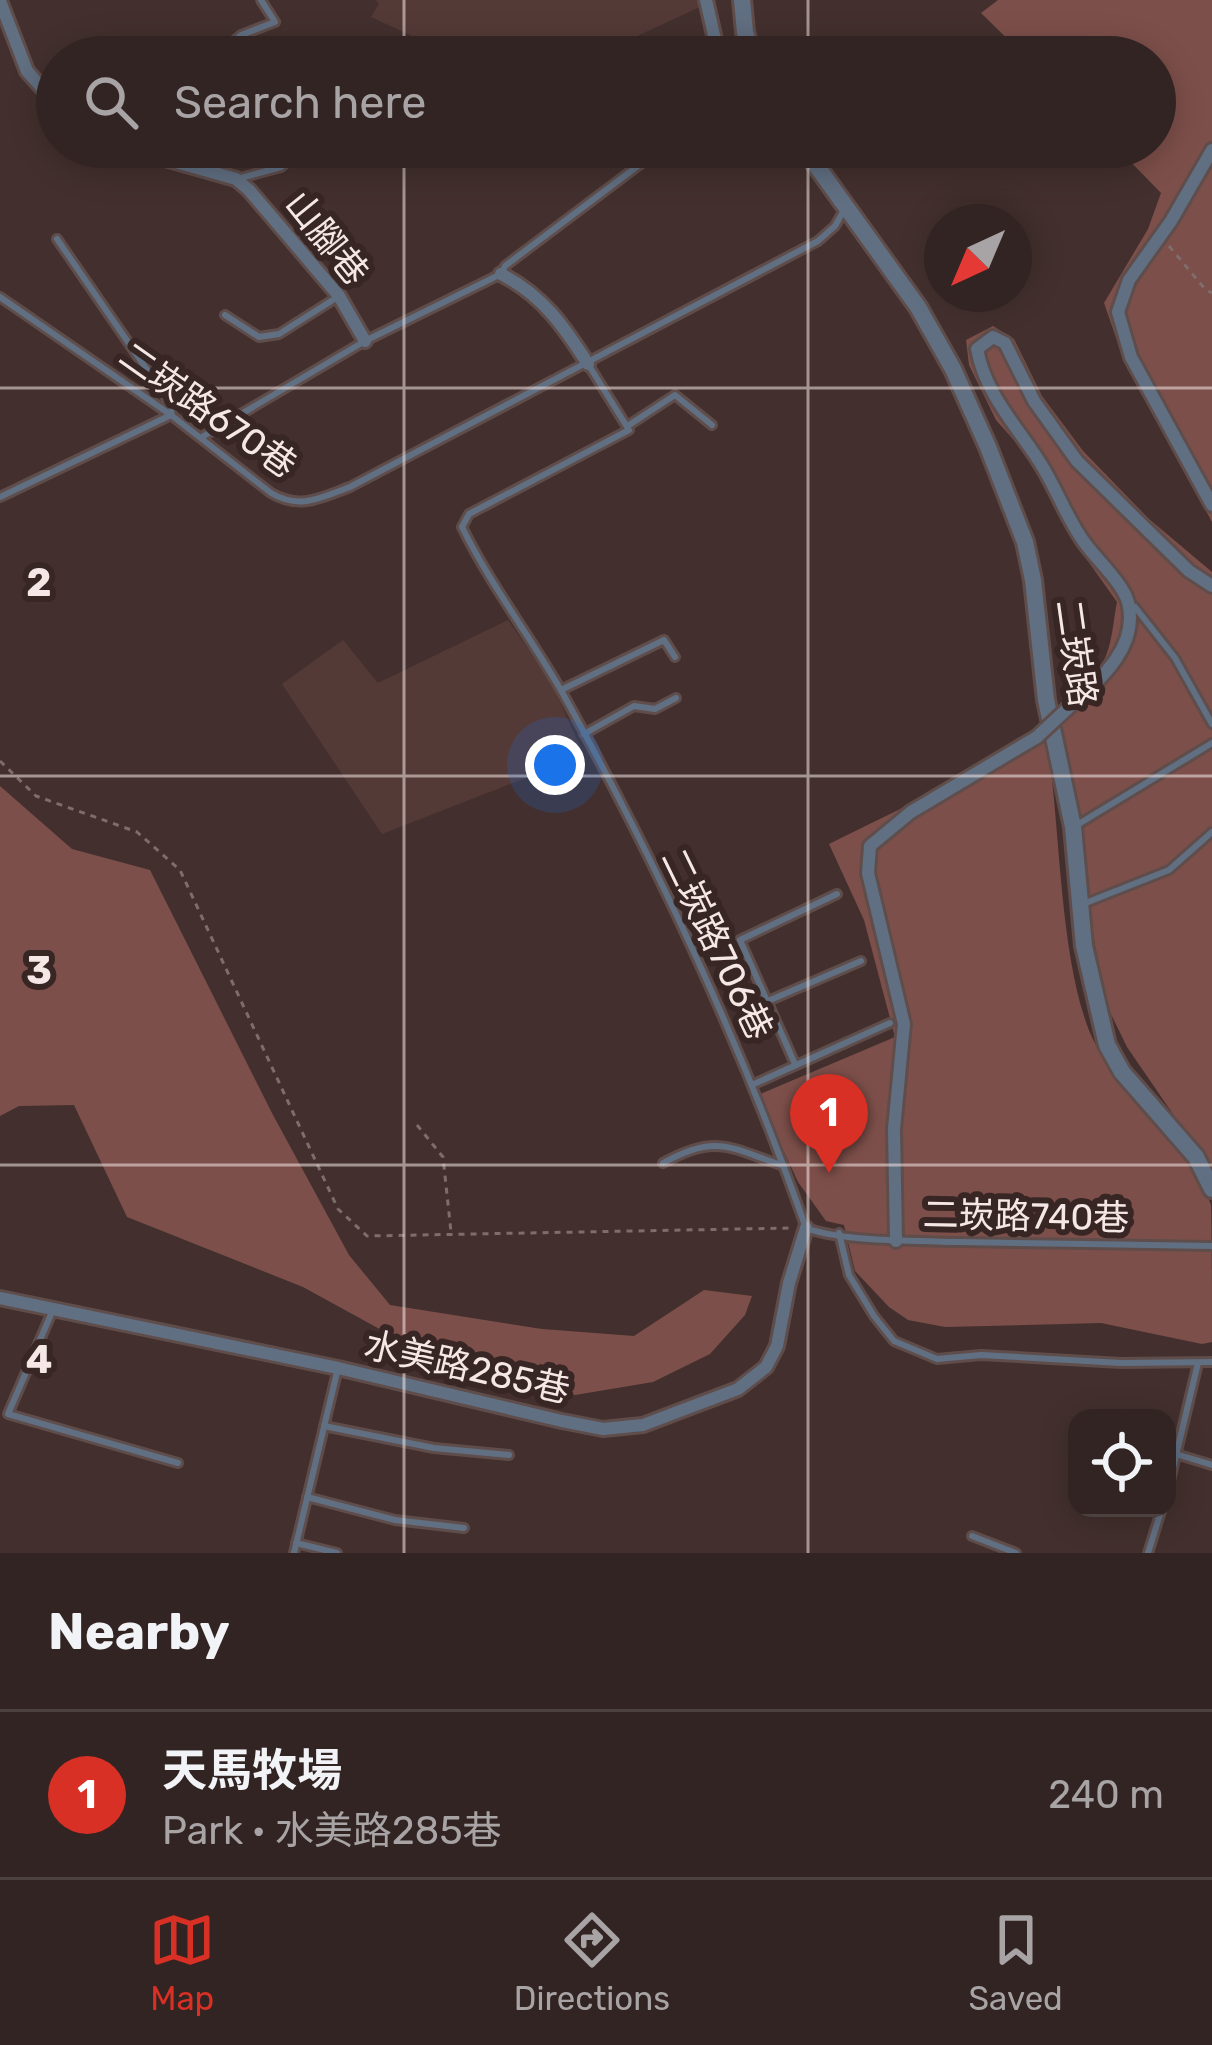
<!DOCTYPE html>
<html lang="en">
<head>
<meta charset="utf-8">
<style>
	body { margin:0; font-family:Rubik,"Noto Sans TC",sans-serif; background:#3d302f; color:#f1f3f6 }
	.controls { position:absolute; right:36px; bottom:36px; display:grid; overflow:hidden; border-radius:24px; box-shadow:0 6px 30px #0003 }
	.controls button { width:108px; height:108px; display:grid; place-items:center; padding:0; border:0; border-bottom:3px solid #4d4140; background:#322422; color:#f1f3f6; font:60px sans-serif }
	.compass { position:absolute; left:924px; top:204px; width:108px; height:108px; border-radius:50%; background:#322422; box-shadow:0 6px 30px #0003; rotate:224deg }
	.you { position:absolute; left:555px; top:765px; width:42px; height:42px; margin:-30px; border:9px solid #fff; border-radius:50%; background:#1a73e8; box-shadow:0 0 0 18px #1a73e833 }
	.badge { display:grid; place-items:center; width:78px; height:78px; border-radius:50%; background:#d93025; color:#fff; font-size:39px; font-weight:700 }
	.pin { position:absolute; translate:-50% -99px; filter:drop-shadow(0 3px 6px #0008) }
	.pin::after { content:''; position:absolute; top:63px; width:42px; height:36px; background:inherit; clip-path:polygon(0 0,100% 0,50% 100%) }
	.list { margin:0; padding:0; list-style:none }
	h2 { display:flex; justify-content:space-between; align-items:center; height:156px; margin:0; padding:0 48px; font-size:51px }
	h2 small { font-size:39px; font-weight:400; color:#a8a4a5 }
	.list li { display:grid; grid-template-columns:78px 1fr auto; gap:36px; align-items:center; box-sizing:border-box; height:168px; padding:0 48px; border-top:3px solid #4d4140 }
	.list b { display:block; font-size:45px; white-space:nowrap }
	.list p { margin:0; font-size:39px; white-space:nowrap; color:#a8a4a5 }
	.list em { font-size:39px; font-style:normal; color:#a8a4a5 }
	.icon { flex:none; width:66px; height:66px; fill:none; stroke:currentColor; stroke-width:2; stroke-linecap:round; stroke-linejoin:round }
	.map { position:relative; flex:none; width:1212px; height:1553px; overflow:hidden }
	.search { position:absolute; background:#322422; box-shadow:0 6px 30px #0003; left:36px; right:36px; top:36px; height:132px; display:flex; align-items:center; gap:30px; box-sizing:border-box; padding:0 42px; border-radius:66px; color:#a8a4a5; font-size:45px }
	.sheet { height:324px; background:#322422 }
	nav { display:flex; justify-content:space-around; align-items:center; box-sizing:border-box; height:168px; border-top:3px solid #4d4140; background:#322422; font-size:33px; color:#a8a4a5 }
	nav a { display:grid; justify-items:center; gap:6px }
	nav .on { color:#d93025 }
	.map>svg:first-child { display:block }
	.built { fill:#543a37 }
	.green { fill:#7d4f4a }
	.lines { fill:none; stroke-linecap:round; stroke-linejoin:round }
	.service-casing { stroke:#5f4d4b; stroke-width:12 }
	.minor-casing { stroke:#5f4d4b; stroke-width:18 }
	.tertiary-casing { stroke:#5f4d4b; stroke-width:22 }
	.path { stroke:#7e6d6b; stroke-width:3; stroke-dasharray:6 6; stroke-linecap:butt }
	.service { stroke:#616f82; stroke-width:6 }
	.minor { stroke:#616f82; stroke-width:12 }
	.tertiary { stroke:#616f82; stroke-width:16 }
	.minor-bridge-casing { stroke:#5f4d4b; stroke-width:18; stroke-linecap:butt }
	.minor-bridge { stroke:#616f82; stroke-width:12 }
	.grid { fill:none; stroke:#f4e7e5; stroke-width:3; stroke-opacity:0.55 }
	.labels { text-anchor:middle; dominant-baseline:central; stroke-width:12; stroke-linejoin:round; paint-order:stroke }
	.street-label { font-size:36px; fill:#f4e7e5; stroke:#382624 }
	.grid-label { font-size:39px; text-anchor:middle; font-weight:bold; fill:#f4e7e5; stroke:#382624; stroke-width:12; stroke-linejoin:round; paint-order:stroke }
</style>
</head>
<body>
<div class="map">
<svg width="1212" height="1553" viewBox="0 0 1212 1553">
	<rect width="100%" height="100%" fill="#43302e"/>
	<!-- built -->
	<g class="built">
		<polygon points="376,0 705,0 704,5 592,57 457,57 371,17 379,4"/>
		<polygon points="508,620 551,682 584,755 382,834 282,684 343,640 378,683"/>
	</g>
	<!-- green -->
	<g class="green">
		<polygon points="998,0 1212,0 1212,522 1122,355 1104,303 1148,229 1161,193 1116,147 1155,147 1155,57 1026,57 981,13"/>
		<path d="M993,326L1014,339L1042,396L1083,451L1149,519L1212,572V1171L1127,1047L1106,1004L1088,908L1084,851L1068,752L1051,771C1060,847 1062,955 1087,1025C1112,1094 1188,1138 1211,1205C1212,1227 1212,1314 1212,1342L1202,1344L1101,1323L945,1327L908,1320L889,1307L855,1271L844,1225L826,1221L798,1182L758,1095L895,1037L864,920L829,844C914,801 1048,745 1101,665C1112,650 1113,621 1117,602L1073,540L1028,456L996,420L969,365L966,340Z"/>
		<polygon points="0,786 72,849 150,870 273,1115 349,1255 390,1305 542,1329 634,1336 704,1290 752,1296 745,1315 710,1354 653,1382 575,1395 388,1347 385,1332 303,1287 127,1217 74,1105 19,1106 0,1116"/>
	</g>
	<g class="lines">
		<!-- service casing -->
		<g class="service-casing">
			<g id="service">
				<polyline points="216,57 241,35 275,22 261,0"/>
				<polyline points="621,147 639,165"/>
				<polyline points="237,179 281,167 303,147"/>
				<path d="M0,297L171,415L271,493C300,510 320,498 350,487L818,241L835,226L844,210"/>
				<polyline points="225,315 259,337 279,334 336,298"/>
				<path d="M588,364L629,430L469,514L462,527C490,584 530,636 562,692C657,864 741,1043 806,1228C844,1242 918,1241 961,1242C1045,1243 1128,1245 1212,1246"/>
				<polyline points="629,425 675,395 712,425"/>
				<polyline points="202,437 365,341 501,274 505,266 663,147"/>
				<polyline points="0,497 171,415 172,406 57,239"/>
				<polyline points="1135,607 1175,658 1212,724"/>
				<polyline points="561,690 664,640 675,657"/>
				<polyline points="584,734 634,706 655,709 676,698"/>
				<polyline points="1077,825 1212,743"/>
				<polyline points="1083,904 1169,870 1212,832"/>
				<polyline points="768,1001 861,961"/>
				<polyline points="795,1064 740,940 837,894"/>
				<polyline points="754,1084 890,1023"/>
				<path d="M663,1163C717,1133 730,1148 784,1166"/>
				<polyline points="839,1233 849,1275 874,1316 894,1341 937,1359 981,1355 1121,1363 1212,1362"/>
				<polyline points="52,1312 8,1414 178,1463"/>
				<polyline points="324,1426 434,1448 509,1455"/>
				<polyline points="1179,1455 1212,1465"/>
				<polyline points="1167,1493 1198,1363"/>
				<polyline points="307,1497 395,1520 464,1528"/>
				<polyline points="972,1536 1016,1553"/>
				<polyline points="296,1543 337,1553"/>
				<polyline points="294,1553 338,1368"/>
				<polyline points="1148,1553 1162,1508"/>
			</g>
		</g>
		<!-- minor casing -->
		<g class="minor-casing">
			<g id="minor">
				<polyline points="706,0 719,57"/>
				<polyline points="0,1 27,71 57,105"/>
				<polyline points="123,147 236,179 249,190 339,296 365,341"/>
				<polyline points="1212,150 1171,221 1129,280 1118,312 1131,357 1212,505"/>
				<path d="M501,274C543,296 563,325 588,364"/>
				<path d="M1067,709C1096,683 1140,649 1128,602C1122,582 1096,559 1084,542C1066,517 1056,487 1039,461C1015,424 985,393 977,349L993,337L1005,343L1034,401L1077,461L1189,571L1212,586"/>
				<polyline points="896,1241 894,1129 904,1024 868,873 870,846 911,812 1037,737"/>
				<polyline points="0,1298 338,1368 562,1421 603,1429 643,1425 738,1389 766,1367 777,1346 789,1283 806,1228"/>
			</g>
		</g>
		<!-- tertiary casing -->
		<g class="tertiary-casing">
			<g id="tertiary">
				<polyline points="742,0 745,32 752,57"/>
				<polyline points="803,147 918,307 953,369 988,447 1025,542 1033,580 1046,700 1073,827 1084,946 1107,1045 1122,1072 1196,1157 1212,1189"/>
			</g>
		</g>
		<!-- path -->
		<g class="path">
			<polyline points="1169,246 1205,289 1212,293"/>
			<polyline points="0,761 36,796 137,832 180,870 338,1209 367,1236 792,1228"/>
			<polyline points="417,1125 443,1157 451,1232"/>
		</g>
		<!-- service -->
		<use href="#service" class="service"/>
		<!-- minor -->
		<use href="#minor" class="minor"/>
		<!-- tertiary -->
		<use href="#tertiary" class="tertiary"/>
		<!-- minor-bridge casing -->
		<g class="minor-bridge-casing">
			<polyline id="minor-bridge" points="1037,737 1067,709"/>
		</g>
		<!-- minor-bridge -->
		<use href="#minor-bridge" class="minor-bridge"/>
	</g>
	<!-- grid -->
	<path class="grid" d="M404,0V57M808,0V57M404,147V1553M808,147V1553M0,388H1212M0,776H1212M0,1165H1212"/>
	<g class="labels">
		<!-- street labels -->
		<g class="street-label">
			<text transform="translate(327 238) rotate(51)">山腳巷</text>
			<text transform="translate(208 410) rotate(35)">二崁路670巷</text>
			<text transform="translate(1076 653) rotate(82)">二崁路</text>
			<text transform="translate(717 944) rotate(64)">二崁路706巷</text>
			<text transform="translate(1026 1216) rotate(1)">二崁路740巷</text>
			<text transform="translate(467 1367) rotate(13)">水美路285巷</text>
		</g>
	</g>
	<g class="grid-label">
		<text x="39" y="596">2</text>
		<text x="39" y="984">3</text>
		<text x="39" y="1373">4</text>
	</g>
</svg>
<div class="controls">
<button><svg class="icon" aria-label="locate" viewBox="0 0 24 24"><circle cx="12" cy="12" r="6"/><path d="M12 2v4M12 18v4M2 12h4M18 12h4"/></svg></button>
</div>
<svg class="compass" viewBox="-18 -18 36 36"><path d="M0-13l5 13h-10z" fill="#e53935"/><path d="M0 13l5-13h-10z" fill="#a8a4a5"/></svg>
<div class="you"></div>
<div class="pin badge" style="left:829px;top:1173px">1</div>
<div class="search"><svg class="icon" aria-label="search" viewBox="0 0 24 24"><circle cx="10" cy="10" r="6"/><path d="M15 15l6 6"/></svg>Search here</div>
</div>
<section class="sheet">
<h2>Nearby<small></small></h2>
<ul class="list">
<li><span class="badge">1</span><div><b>天馬牧場</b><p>Park · 水美路285巷</p></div><em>240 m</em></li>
</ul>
</section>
<nav>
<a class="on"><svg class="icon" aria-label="map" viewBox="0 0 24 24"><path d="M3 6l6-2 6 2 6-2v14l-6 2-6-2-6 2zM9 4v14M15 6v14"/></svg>Map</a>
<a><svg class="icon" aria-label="directions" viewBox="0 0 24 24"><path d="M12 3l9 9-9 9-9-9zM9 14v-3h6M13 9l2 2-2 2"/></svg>Directions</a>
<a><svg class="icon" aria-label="saved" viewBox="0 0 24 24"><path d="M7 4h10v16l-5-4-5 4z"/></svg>Saved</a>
</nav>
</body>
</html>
